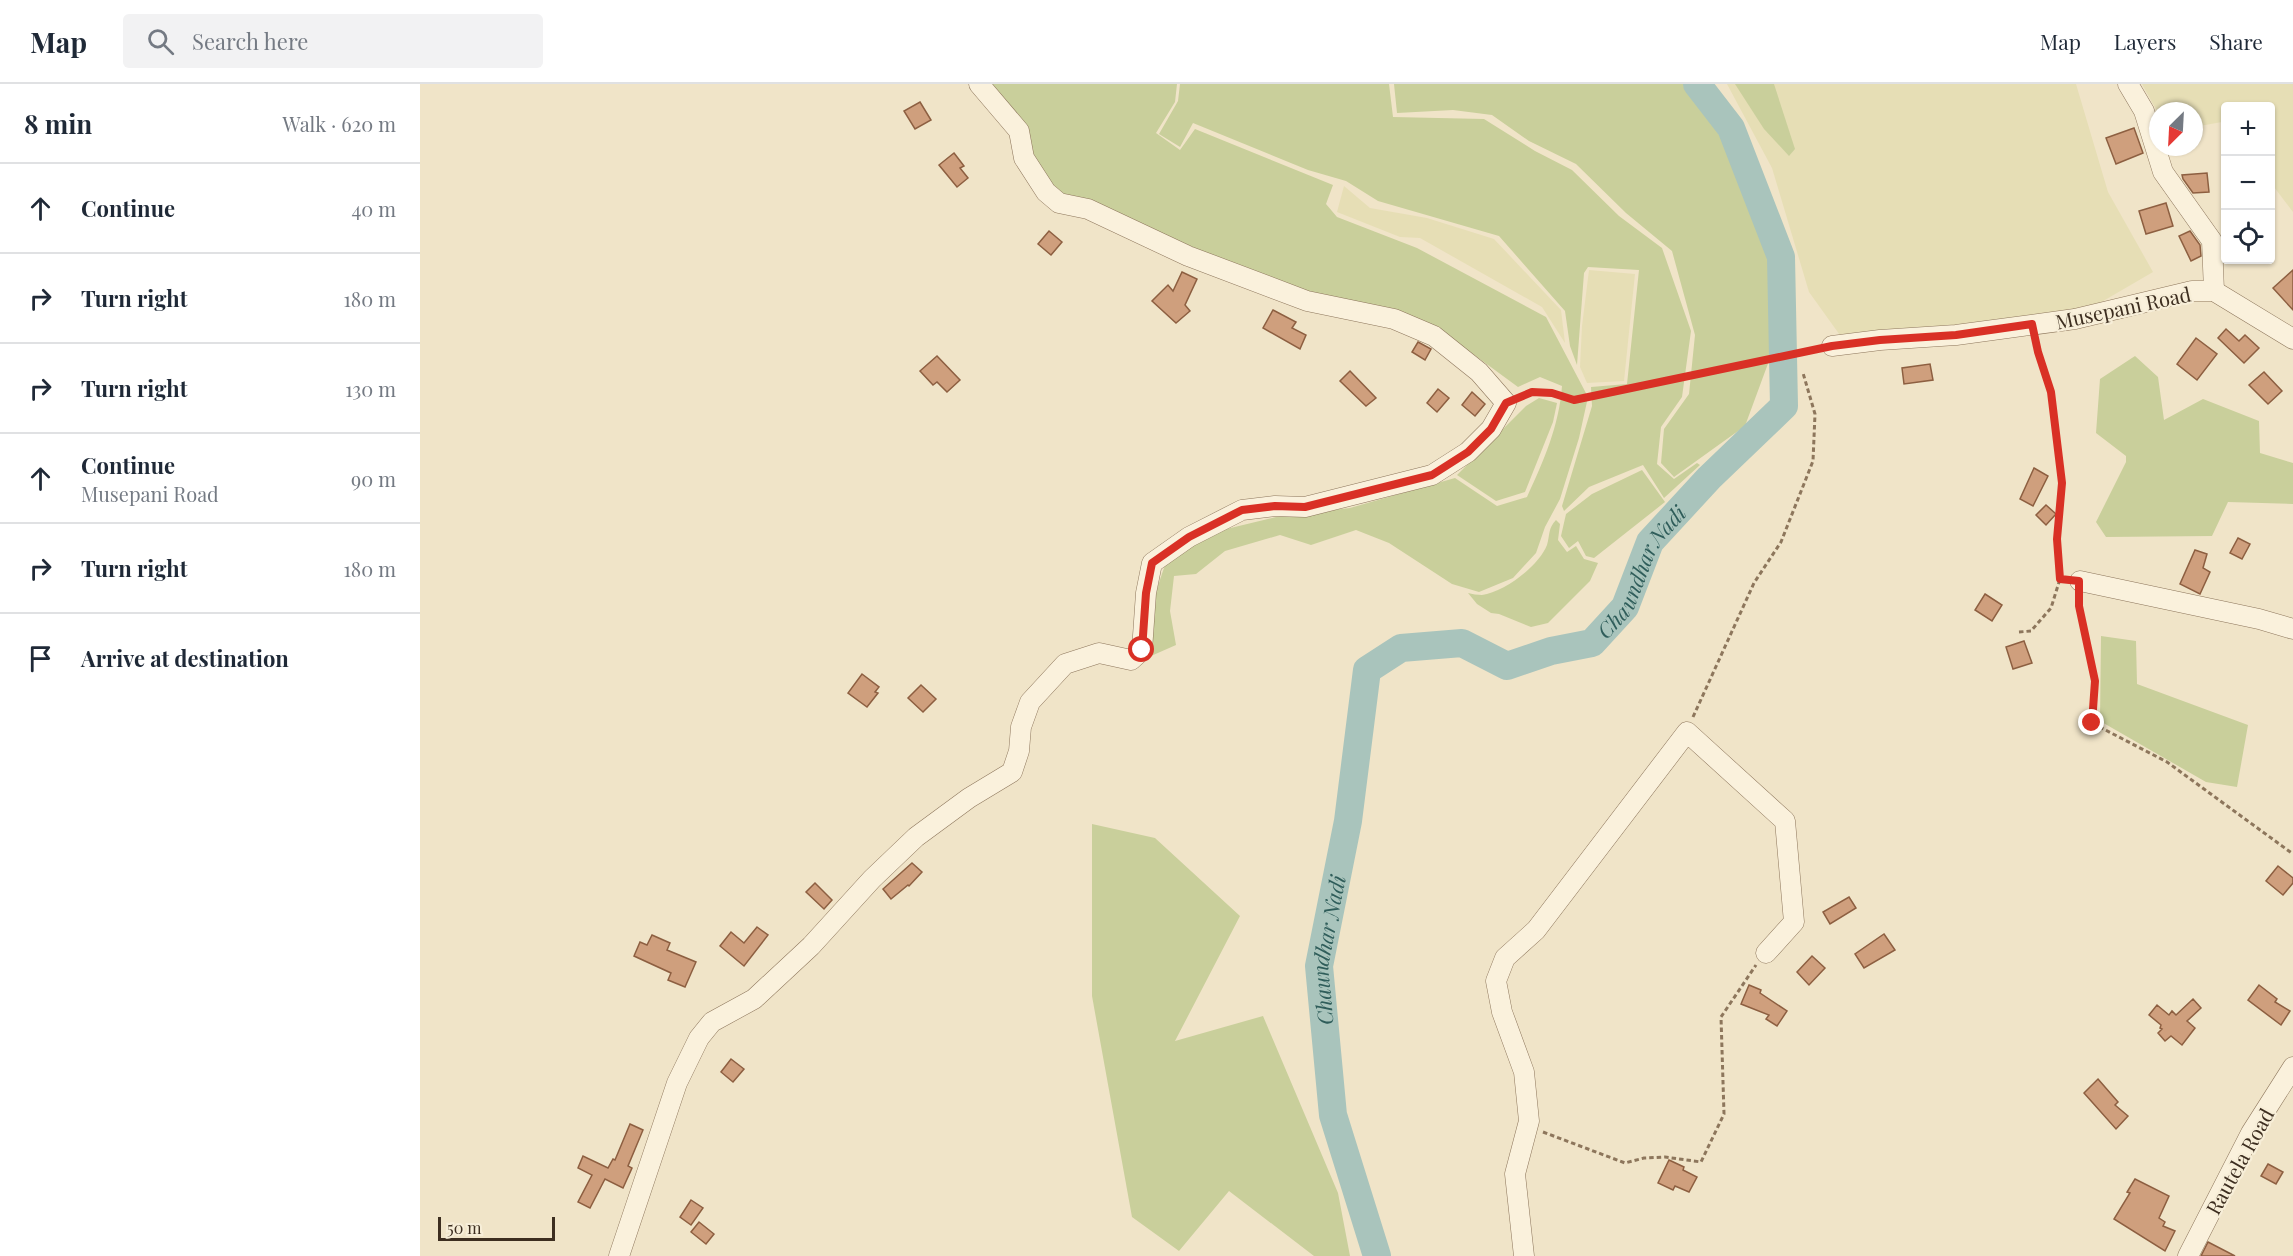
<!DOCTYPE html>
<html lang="en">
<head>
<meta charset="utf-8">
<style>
	body { margin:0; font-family:"Playfair Display",serif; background:#f2f2f3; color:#1f2937 }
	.controls { position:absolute; right:18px; top:18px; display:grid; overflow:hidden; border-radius:6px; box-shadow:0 2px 4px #0004 }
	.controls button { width:54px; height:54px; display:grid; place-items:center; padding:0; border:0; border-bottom:2px solid #e0e1e3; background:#fff; color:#1f2937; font:30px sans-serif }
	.compass { position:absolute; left:1729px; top:18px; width:54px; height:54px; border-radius:50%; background:#fff; box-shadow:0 2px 4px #0004; rotate:204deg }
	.scale { position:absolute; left:18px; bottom:15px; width:117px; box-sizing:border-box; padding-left:6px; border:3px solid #3d2e20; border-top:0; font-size:16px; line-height:21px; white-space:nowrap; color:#3d2e20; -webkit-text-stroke:4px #f7eed8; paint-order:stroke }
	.stop { position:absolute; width:18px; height:18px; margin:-14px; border:4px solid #d93025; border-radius:50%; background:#fff }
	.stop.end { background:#d93025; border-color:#fff; box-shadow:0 2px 6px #0008 }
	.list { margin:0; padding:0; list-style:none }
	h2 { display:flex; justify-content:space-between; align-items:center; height:78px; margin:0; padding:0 24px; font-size:26px }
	h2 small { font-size:20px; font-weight:400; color:#747a83 }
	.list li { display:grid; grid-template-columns:39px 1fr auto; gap:18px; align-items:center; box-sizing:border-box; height:90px; padding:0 24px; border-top:2px solid #e0e1e3 }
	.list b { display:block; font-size:22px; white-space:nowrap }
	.list p { margin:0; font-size:20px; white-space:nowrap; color:#747a83 }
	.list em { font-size:20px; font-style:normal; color:#747a83 }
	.icon { flex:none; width:33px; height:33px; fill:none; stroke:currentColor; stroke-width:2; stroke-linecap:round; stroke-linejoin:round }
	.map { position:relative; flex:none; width:1873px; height:1172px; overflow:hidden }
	header { display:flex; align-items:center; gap:36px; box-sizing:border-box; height:84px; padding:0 30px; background:#fff; border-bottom:2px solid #e0e1e3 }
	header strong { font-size:28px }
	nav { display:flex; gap:33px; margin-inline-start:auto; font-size:21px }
	.search { width:420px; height:54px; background:#f2f2f3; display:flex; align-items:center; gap:15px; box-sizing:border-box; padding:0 21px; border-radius:6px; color:#747a83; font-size:22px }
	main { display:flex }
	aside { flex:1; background:#fff }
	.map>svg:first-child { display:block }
	.farmland { fill:#e6deb5 }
	.green { fill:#c9cf9b }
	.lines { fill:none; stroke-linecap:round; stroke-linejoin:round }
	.river { stroke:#a9c4bc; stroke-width:28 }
	.building { fill:#cf9f7d; stroke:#8d5f41; stroke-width:1.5 }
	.minor-casing { stroke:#8d765c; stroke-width:21 }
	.path { stroke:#8d765c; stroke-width:3; stroke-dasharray:4.5 3; stroke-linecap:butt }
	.minor { stroke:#faf1dc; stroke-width:20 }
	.route { stroke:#d93025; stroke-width:8 }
	.labels { text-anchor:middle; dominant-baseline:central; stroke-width:4.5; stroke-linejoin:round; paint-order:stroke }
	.street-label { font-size:20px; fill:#3d2e20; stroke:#f7eed8 }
	.water-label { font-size:21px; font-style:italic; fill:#2f5d5a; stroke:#f7eed8 }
</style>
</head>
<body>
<header>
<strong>Map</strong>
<div class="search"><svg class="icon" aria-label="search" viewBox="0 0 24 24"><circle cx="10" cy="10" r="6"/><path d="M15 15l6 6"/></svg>Search here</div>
<nav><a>Map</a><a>Layers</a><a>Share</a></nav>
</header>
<main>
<aside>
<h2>8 min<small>Walk · 620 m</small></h2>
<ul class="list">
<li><svg class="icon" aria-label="ahead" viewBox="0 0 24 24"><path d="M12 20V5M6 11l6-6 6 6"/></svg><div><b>Continue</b></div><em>40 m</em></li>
<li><svg class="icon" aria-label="right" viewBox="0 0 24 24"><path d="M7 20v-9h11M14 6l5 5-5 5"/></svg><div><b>Turn right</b></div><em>180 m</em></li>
<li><svg class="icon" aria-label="right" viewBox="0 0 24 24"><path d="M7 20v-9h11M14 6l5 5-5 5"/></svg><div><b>Turn right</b></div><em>130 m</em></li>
<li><svg class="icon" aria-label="ahead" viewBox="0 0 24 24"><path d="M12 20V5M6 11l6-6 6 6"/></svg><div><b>Continue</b><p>Musepani Road</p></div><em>90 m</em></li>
<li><svg class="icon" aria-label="right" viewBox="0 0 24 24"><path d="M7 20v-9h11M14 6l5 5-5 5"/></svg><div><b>Turn right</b></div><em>180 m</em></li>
<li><svg class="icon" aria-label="arrive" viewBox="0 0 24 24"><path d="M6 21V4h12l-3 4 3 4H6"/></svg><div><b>Arrive at destination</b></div></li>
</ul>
</aside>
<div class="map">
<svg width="1873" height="1172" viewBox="0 0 1873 1172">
	<rect width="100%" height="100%" fill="#f0e4c8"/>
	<!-- farmland -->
	<g class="farmland">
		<polygon points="1307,0 1656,0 1688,108 1733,188 1666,227 1422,254 1389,208 1352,84"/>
		<polygon points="1722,0 1873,0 1873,128 1851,99 1850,22 1806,22 1805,42 1802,38 1774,43 1774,27 1738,29"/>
		<polygon points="924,102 950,124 1007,134 1074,155 1141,226 1145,259 1122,223 1000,154 980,153 917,128"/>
		<polygon points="1169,186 1215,190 1204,297 1167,299 1160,283 1162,242"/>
	</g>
	<!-- green -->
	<g class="green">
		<path d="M567,0H757L755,18L736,49L760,66L775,45L913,101L906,120L917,133L997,164L1126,233L1168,313L1159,354L1140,415L1125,443L1116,469L1093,494L1059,508L1032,500L969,459L936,446L891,461L860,451L805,467L776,490L754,492L750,527L756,561L731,572L728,531L745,481L794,448L860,432L930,424L1035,394L1077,422L1107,413C1124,376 1139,342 1142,302L1120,293L1098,303L1053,270L997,235L896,211L823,185L731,145L640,109L617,85Z"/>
		<polygon points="760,0 969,0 973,33 1064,35 1115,67 1152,86 1199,132 1242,164 1271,247 1262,313 1241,343 1237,380 1254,395 1277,379 1280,381 1244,414 1223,381 1169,403 1144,427 1142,422 1172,322 1171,303 1207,300 1219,186 1168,183 1164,189 1157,281 1150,262 1145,227 1079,152 958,117 926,97 888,86 773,39 760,63 739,50 758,17"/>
		<polygon points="974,0 1264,0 1300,52 1328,114 1351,183 1353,266 1325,342 1254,393 1241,379 1244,345 1269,310 1275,251 1252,167 1206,129 1156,80 1109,57 1072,31 1033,26 977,29"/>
		<polygon points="1315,0 1354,0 1375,65 1369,72 1344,45"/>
		<polygon points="1715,272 1738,293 1744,336 1783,315 1839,337 1840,369 1873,379 1873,420 1808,418 1792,452 1686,453 1676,438 1706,378 1706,372 1676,349 1680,295"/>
		<polygon points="1119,314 1137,319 1133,338 1105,408 1076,417 1037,391 1106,322"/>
		<polygon points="1222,386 1245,418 1174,474 1166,472 1158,457 1149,464 1141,452 1146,430 1172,410"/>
		<path d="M1136,436L1140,440L1138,456L1147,468L1156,462L1164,475L1178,479L1170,497L1128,539L1111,543L1079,530L1071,529L1057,520L1048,509C1052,510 1058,511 1062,511C1084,508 1119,482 1127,461C1130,451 1128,444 1136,436Z"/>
		<polygon points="1681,552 1716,557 1717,600 1828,641 1817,703 1786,698 1680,637"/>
		<polygon points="672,740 735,754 820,832 755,957 843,932 918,1109 930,1172 894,1172 809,1107 759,1167 712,1133 672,912"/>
	</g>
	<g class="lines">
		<!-- river -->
		<path class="river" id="s1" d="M957,1172L913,1031L899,882L928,737L947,586L981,564L1042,559L1087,582L1131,567L1172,559L1205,523L1230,458L1289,394L1364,322L1361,173L1311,44L1277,0"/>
	</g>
	<!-- building -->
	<g class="building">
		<polygon points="500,18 511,36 495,45 484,27"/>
		<polygon points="1714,44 1723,69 1696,80 1686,54"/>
		<polygon points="534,69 544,82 540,84 548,94 537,103 519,81"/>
		<polygon points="1787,89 1789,108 1773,109 1763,95 1762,91"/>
		<polygon points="1746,119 1753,142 1726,150 1719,127"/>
		<polygon points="629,147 642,158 631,171 618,160"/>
		<polygon points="1770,147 1780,161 1781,172 1771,177 1759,152"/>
		<polygon points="1873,186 1873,226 1853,204"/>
		<polygon points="762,188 777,195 765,221 770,227 756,239 732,217 748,201 753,207"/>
		<polygon points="853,226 876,238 872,244 886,251 880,265 843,244"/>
		<polygon points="1806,245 1819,257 1825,251 1839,264 1824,279 1798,254"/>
		<polygon points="1776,254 1797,270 1777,296 1757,280"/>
		<polygon points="998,258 1011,265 1005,276 992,268"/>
		<polygon points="517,272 540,296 527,308 517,298 513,301 500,287"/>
		<polygon points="1510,280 1513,296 1484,300 1482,284"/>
		<polygon points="930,287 956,314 946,322 920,297"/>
		<polygon points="1844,288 1862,307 1848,320 1829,301"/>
		<polygon points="1018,305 1029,314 1017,328 1007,319"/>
		<polygon points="1052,308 1065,320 1055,332 1042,321"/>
		<polygon points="1614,384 1628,392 1613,422 1600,415"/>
		<polygon points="1626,421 1636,430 1626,441 1616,431"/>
		<polygon points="1818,454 1830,460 1822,475 1810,469"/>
		<polygon points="1775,466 1787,470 1783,484 1790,488 1780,510 1760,500"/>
		<polygon points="1565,510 1582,521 1572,537 1555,526"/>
		<polygon points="1604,557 1612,579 1593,585 1586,563"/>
		<polygon points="442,590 459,603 455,608 458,609 447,623 428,609"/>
		<polygon points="501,601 516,615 503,628 488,614"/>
		<polygon points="492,779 502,788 489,802 488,801 471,815 463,805"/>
		<polygon points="1858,782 1873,794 1873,799 1863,811 1846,797"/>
		<polygon points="395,799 412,816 404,825 386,808"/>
		<polygon points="1429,813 1436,824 1410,840 1403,828"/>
		<polygon points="337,843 348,851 324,882 300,862 311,848 324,859"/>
		<polygon points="1464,850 1475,866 1444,884 1435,870"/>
		<polygon points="232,851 250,859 247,866 276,878 265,903 248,896 251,889 214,872 220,858 227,861"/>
		<polygon points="1392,872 1405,884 1389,901 1377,888"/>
		<polygon points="1329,901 1341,906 1340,909 1367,927 1357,942 1346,935 1349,931 1321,920"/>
		<polygon points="1839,901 1857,915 1855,918 1870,927 1861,941 1828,916"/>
		<polygon points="1773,915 1781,924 1767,937 1775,944 1762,961 1751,952 1745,957 1738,949 1742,945 1740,944 1741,941 1729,931 1737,921 1749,931 1752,927 1756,931"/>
		<polygon points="311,975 324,985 313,998 301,988"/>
		<polygon points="1678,995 1698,1018 1695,1021 1708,1032 1696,1045 1664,1009"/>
		<polygon points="210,1040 223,1046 208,1082 212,1084 203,1104 185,1095 170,1124 158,1118 172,1091 158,1084 163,1072 188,1084 193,1075 195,1076"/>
		<polygon points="1249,1076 1264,1083 1263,1086 1277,1093 1269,1108 1255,1102 1253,1106 1238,1099"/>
		<polygon points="1848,1080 1863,1088 1856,1100 1841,1092"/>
		<polygon points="1715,1095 1749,1112 1739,1134 1745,1138 1743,1142 1755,1147 1745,1167 1694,1135 1710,1109 1707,1108"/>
		<polygon points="271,1116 283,1124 271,1141 260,1133"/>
		<polygon points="279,1138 294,1150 286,1160 271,1148"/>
		<polygon points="1788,1158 1815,1172 1781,1172"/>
	</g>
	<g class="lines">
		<!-- minor casing -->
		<g class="minor-casing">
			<g id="minor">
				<polyline points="1708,0 1724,27 1743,88 1792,157 1794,207"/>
				<polyline points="1412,262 1460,256 1536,251 1655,235 1772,207 1794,207 1873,255"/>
				<polyline points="1660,497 1839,535 1873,545"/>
				<polyline points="199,1172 257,999 279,954 292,938 334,915 391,862 452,795 496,753 549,714 592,688 599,667 601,643 610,618 645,580 679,569 711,576 722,566 726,509 732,479 769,453 822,426 855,422 885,423 1012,391 1048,368 1071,345 1086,319 1059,288 1014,252 974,235 887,217 768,172 668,125 639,119 626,108 604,74 599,47 559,0"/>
				<polyline points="1104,1172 1095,1090 1109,1037 1104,988 1082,928 1076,897 1085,874 1116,846 1267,648 1365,737 1374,838 1346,869"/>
				<polyline points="1768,1172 1831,1049 1873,983"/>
			</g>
		</g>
		<!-- path -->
		<g class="path">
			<polyline points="1616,257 1631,308 1642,399 1637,455 1640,495"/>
			<path d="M1100,313C1120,306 1135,310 1154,316L1396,266"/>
			<polyline points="1659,514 1659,522 1675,597 1672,639 1747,678 1873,770"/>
			<polyline points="1599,548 1611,547 1631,524 1640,495 1643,495"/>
			<polyline points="1273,633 1334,499 1361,458 1393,377 1395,330 1383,289"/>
			<polyline points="1123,1048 1205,1079 1224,1074 1245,1073 1281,1078 1304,1030 1301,933 1336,881"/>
		</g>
		<!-- minor -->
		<use href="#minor" class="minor"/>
	</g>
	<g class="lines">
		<!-- route -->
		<polyline class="route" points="722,566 726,509 732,479 769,453 822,426 855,422 885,423 1012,391 1048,368 1071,345 1086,319 1112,308 1132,309 1154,316 1412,262 1460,256 1536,251 1612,240 1618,268 1631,308 1642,399 1637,455 1640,495 1659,497 1659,522 1675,597 1672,639"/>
	</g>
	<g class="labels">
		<!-- street labels -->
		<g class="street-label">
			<text transform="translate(1703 223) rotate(-12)">Musepani Road</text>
			<text transform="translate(1819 1077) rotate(-61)">Rautela Road</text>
		</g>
		<!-- water labels -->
		<g class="water-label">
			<text stroke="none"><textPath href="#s1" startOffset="926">Chaundhar Nadi</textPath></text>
			<text stroke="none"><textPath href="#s1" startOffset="314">Chaundhar Nadi</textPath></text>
		</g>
	</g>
</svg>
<div class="controls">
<button>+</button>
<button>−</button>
<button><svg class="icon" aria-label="locate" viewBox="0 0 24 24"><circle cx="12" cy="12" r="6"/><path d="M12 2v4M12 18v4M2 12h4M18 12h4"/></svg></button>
</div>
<svg class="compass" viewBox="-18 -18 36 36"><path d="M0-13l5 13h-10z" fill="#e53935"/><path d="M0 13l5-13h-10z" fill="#747a83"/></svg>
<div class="scale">50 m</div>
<div class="stop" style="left:722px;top:566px"></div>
<div class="stop end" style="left:1672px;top:639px"></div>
</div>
</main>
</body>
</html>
